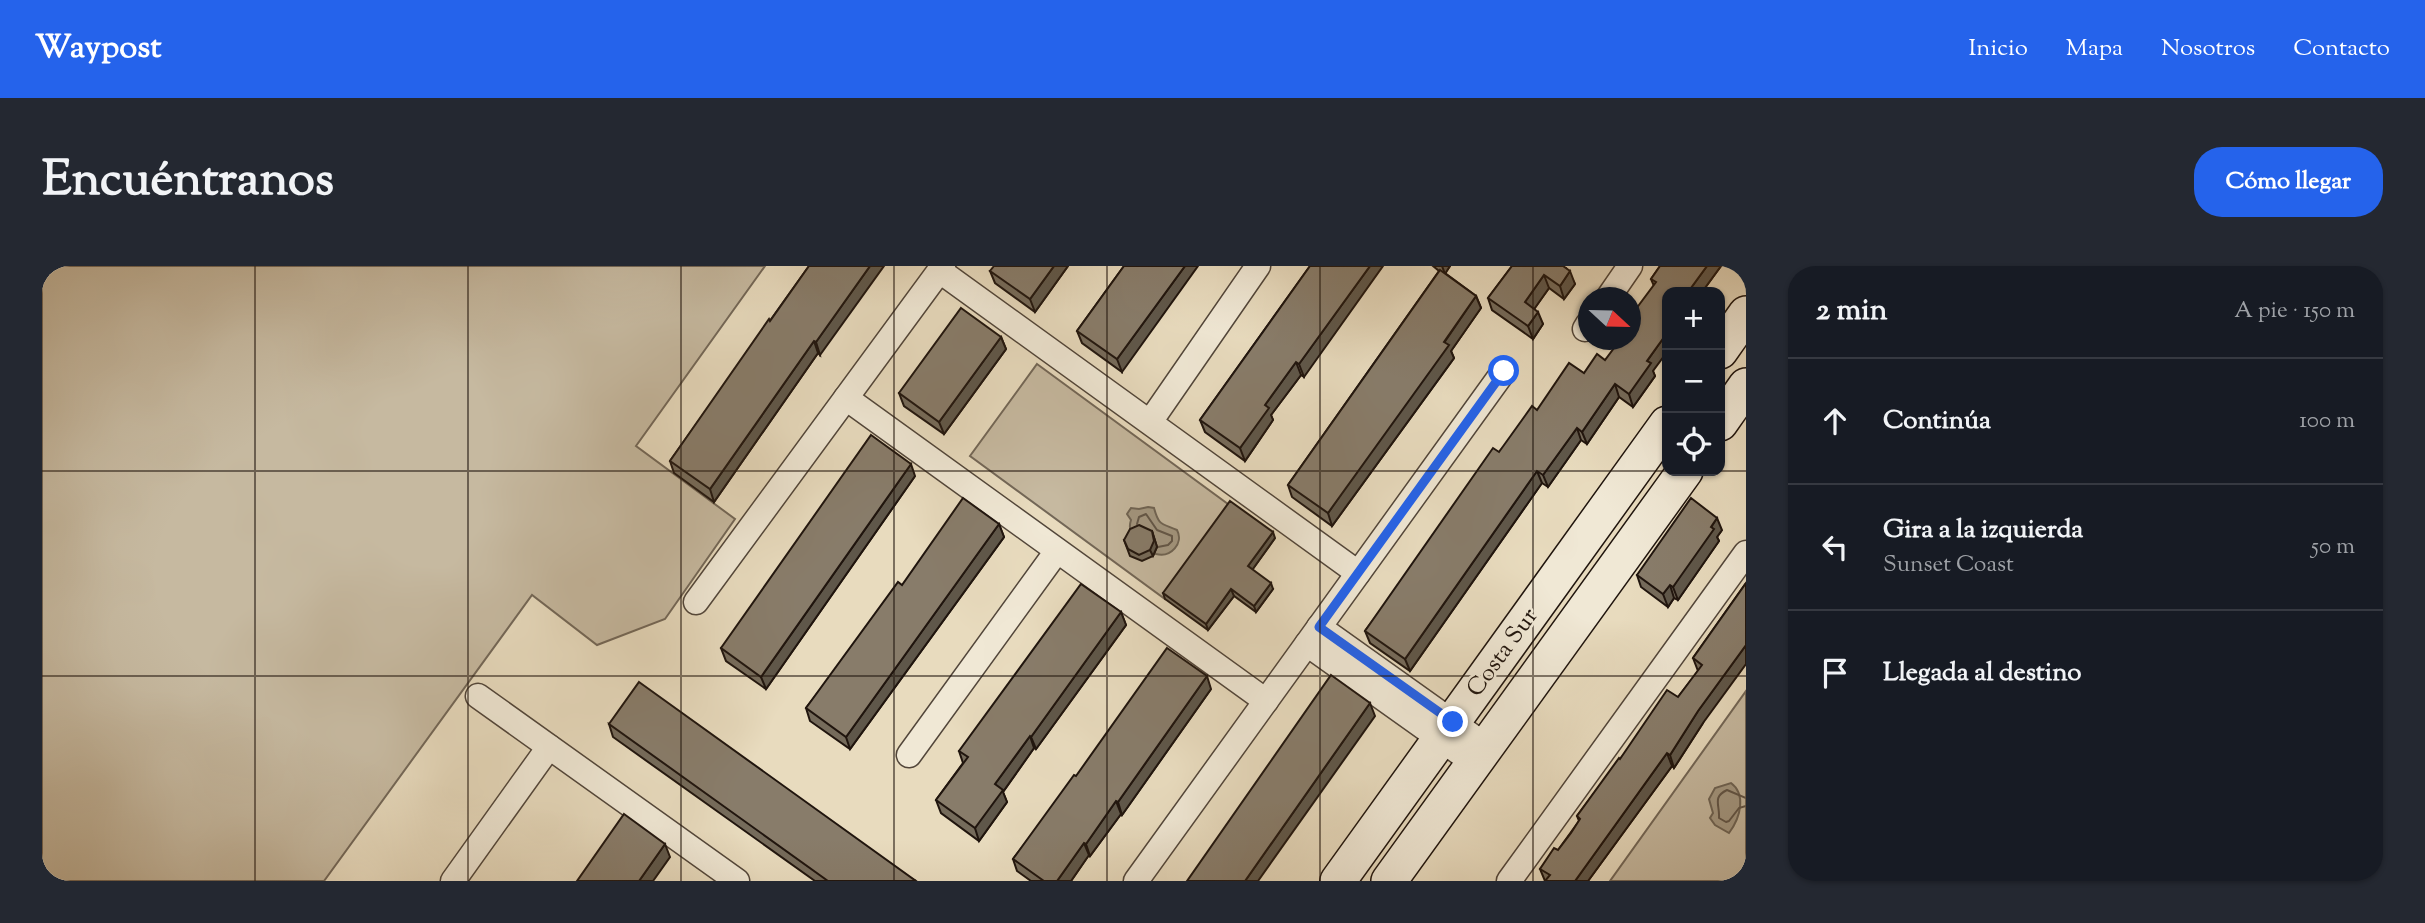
<!DOCTYPE html>
<html lang="es">
<head>
<meta charset="utf-8">
<style>
	body { margin:0; font-family:"Sorts Mill Goudy",serif; background:#242831; color:#f1f3f6 }
	.controls { position:absolute; right:21px; top:21px; display:grid; overflow:hidden; border-radius:14px; box-shadow:0 2px 5px #0004 }
	.controls button { width:63px; height:63px; display:grid; place-items:center; padding:0; border:0; border-bottom:2px solid #363941; background:#171b24; color:#f1f3f6; font:35px sans-serif }
	.compass { position:absolute; left:1536px; top:21px; width:63px; height:63px; border-radius:50%; background:#171b24; box-shadow:0 2px 5px #0004; rotate:112deg }
	.stop { position:absolute; width:21px; height:21px; margin:-16px; border:5px solid #2563eb; border-radius:50%; background:#fff }
	.stop.end { background:#2563eb; border-color:#fff; box-shadow:0 2px 7px #0008 }
	.list { margin:0; padding:0; list-style:none }
	h2 { display:flex; justify-content:space-between; align-items:center; height:91px; margin:0; padding:0 28px; font-size:30px }
	h2 small { font-size:23px; font-weight:400; color:#9ea1a6 }
	.list li { display:grid; grid-template-columns:46px 1fr auto; gap:21px; align-items:center; box-sizing:border-box; height:126px; padding:0 28px; border-top:2px solid #363941 }
	.list b { display:block; font-size:26px; white-space:nowrap }
	.list p { margin:0; font-size:23px; white-space:nowrap; color:#9ea1a6 }
	.list em { font-size:23px; font-style:normal; color:#9ea1a6 }
	.icon { flex:none; width:38px; height:38px; fill:none; stroke:currentColor; stroke-width:2; stroke-linecap:round; stroke-linejoin:round }
	.map { position:relative; flex:none; width:1704px; height:615px; overflow:hidden; border-radius:28px }
	header { display:flex; align-items:center; gap:42px; box-sizing:border-box; height:98px; padding:0 35px; background:#2563eb; color:#fff }
	header strong { font-size:33px }
	nav { display:flex; gap:38px; margin-inline-start:auto; font-size:24px }
	.intro { display:flex; align-items:center; justify-content:space-between; box-sizing:border-box; height:168px; padding:0 42px }
	h1 { margin:0; font-size:49px }
	.button { padding:18px 32px; border-radius:28px; background:#2563eb; color:#fff; font-size:24px; font-weight:700 }
	main { display:flex; gap:42px; padding:0 42px }
	aside { flex:1; background:#171b24; border-radius:28px; box-shadow:0 2px 5px #0004 }
	.map>svg:first-child { display:block }
	.green { fill:#c6b9a0; stroke:#736757; stroke-width:2 }
	.water { fill:#a49882; stroke:#6f6454; stroke-width:2 }
	.lines { fill:none; stroke-linecap:round; stroke-linejoin:round }
	.shore { stroke:#625648; stroke-width:2 }
	.street-casing { stroke:#52463a; stroke-width:27 }
	.secondary-casing { stroke:#20150e; stroke-width:38 }
	.street { stroke:#f0e8d5; stroke-width:24 }
	.secondary { stroke:#f0e8d5; stroke-width:35 }
	.wall { fill:#756b5b; stroke:#20150e; stroke-width:2 }
	.shaded-wall { fill:#5f574a; stroke:#20150e; stroke-width:2 }
	.building { fill:#887c6a; stroke:#20150e; stroke-width:2 }
	.route { stroke:#2563eb; stroke-width:9 }
	.grid { fill:none; stroke:#20150e; stroke-width:2; stroke-opacity:0.55 }
	.labels { text-anchor:middle; dominant-baseline:central; stroke-width:5; stroke-linejoin:round; paint-order:stroke }
	.street-label { font-size:24px; fill:#20150e; stroke:#f0e8d5 }
</style>
</head>
<body>
<header>
<strong>Waypost</strong>
<nav><a>Inicio</a><a>Mapa</a><a>Nosotros</a><a>Contacto</a></nav>
</header>
<div class="intro"><h1>Encuéntranos</h1><a class="button">Cómo llegar</a></div>
<main>
<div class="map">
<svg width="1704" height="615" viewBox="0 0 1704 615">
	<rect width="100%" height="100%" fill="#e8dbbe"/>
	<filter id="stains"><feTurbulence type="fractalNoise" baseFrequency=".00286" numOctaves="4"/><feColorMatrix values="0 0 0 0 .2 0 0 0 0 .09 0 0 0 0 .02 0 0 0 .5 -.17"/></filter>
	<radialGradient id="worn" r=".72"><stop offset=".6" stop-color="#630" stop-opacity="0"/><stop offset="1" stop-color="#630" stop-opacity=".3"/></radialGradient>
	<!-- green -->
	<g class="green">
		<polygon points="0,0 723,0 594,180 693,253 623,353 555,379 490,329 282,615 0,615"/>
		<polygon points="995,98 1190,241 1123,333 928,190"/>
		<polygon points="1704,425 1704,615 1568,615"/>
	</g>
	<!-- water -->
	<g class="water">
		<path d="M1106,241L1112,242C1117,260 1119,257 1135,264C1142,277 1129,292 1114,288C1107,285 1101,279 1096,274C1089,267 1086,263 1089,254L1085,248L1089,242L1097,243Z"/>
		<path d="M1689,517C1704,528 1699,551 1687,567L1673,559L1668,552L1671,547L1667,533L1673,522Z"/>
	</g>
	<g class="lines">
		<!-- shore -->
		<g class="shore">
			<polyline points="1095,258 1097,251 1104,248 1115,264 1130,270 1130,275 1126,279 1116,281"/>
			<path d="M1704,532L1685,524C1670,531 1678,539 1677,552L1684,556L1687,555L1697,542L1704,540"/>
		</g>
		<!-- street casing -->
		<g class="street-casing">
			<g id="street">
				<polyline points="898,5 1316,307"/>
				<polyline points="1566,32 1588,0"/>
				<polyline points="1543,63 1546,58"/>
				<polyline points="804,132 1224,435"/>
				<polyline points="1108,156 1216,0"/>
				<polyline points="654,336 901,0"/>
				<polyline points="1277,361 1444,480"/>
				<polyline points="1265,378 1432,497"/>
				<polyline points="436,430 695,615"/>
				<polyline points="867,489 1015,285"/>
				<polyline points="411,615 507,481"/>
				<polyline points="1094,615 1462,105"/>
				<polyline points="1467,615 1704,287"/>
			</g>
		</g>
		<!-- secondary casing -->
		<g class="secondary-casing">
			<g id="secondary">
				<polyline points="1678,85 1704,48"/>
				<polyline points="1678,157 1704,120"/>
				<polyline points="1296,615 1625,158"/>
				<polyline points="1347,615 1643,205"/>
			</g>
		</g>
		<!-- street -->
		<use href="#street" class="street"/>
		<!-- secondary -->
		<use href="#secondary" class="secondary"/>
	</g>
	<!-- wall -->
	<g class="wall">
		<polygon points="767,0 778,89 776,87 672,236 632,207 628,195"/>
		<polygon points="1026,0 993,46 953,17 948,5"/>
		<polygon points="1082,0 1080,106 1040,77 1035,65"/>
		<polygon points="1268,0 1262,111 1259,109 1229,149 1231,154 1203,195 1163,166 1158,154"/>
		<polygon points="1391,0 1408,0 1403,7 1434,30 1439,42 1409,85 1412,92 1290,260 1250,231 1246,219 1397,5"/>
		<polygon points="1470,0 1524,2 1533,18 1522,33 1507,22 1492,43 1501,58 1491,73 1450,44 1446,32"/>
		<polygon points="1618,0 1679,0 1660,26 1625,26 1611,105 1613,110 1591,141 1577,131 1545,178 1539,174 1506,221 1500,217 1368,405 1328,377 1323,365 1457,186 1495,144 1542,107 1563,94 1588,74 1612,20 1609,13"/>
		<polygon points="959,71 964,83 902,168 862,140 857,127"/>
		<polygon points="873,210 724,423 684,395 679,382"/>
		<polygon points="957,258 962,271 808,483 768,455 764,442 860,319"/>
		<polygon points="1680,264 1675,271 1677,275 1636,334 1632,332 1626,341 1599,321 1595,309"/>
		<polygon points="1110,265 1115,281 1111,290 1100,295 1088,290 1082,274"/>
		<polygon points="1233,272 1210,304 1231,323 1214,346 1192,330 1166,364 1123,333 1121,327"/>
		<polygon points="1704,317 1661,457 1632,502 1630,500 1546,615 1503,615 1498,603 1516,584 1537,555 1535,550 1578,493 1636,431 1656,405 1651,392"/>
		<polygon points="1079,346 1084,359 994,483 992,482 961,526 965,536 937,575 899,547 894,534 921,497 917,485"/>
		<polygon points="1169,423 1080,549 1079,548 1048,590 1047,589 1029,615 989,615 975,605 971,593 1034,510"/>
		<polygon points="567,458 874,615 773,615 571,471"/>
	</g>
	<!-- shaded-wall -->
	<g class="shaded-wall">
		<polygon points="828,0 842,0 778,89 774,76"/>
		<polygon points="1012,0 1026,0 993,46 988,33"/>
		<polygon points="1143,0 1156,0 1080,106 1075,93"/>
		<polygon points="1328,0 1341,0 1262,111 1257,98"/>
		<polygon points="1400,0 1408,0 1403,8"/>
		<polygon points="1665,0 1679,0 1660,26 1646,26"/>
		<polygon points="1528,5 1533,18 1522,33 1518,20"/>
		<polygon points="1502,9 1507,22 1488,49 1483,36"/>
		<polygon points="1434,30 1439,42 1409,85 1412,92 1290,260 1286,247"/>
		<polygon points="1496,46 1501,58 1491,73 1486,60"/>
		<polygon points="1625,67 1625,86 1611,105 1613,110 1591,141 1587,128 1605,95"/>
		<polygon points="959,71 964,83 902,168 897,156"/>
		<polygon points="772,75 776,87 672,236 668,223"/>
		<polygon points="1254,96 1259,109 1229,149 1231,154 1203,195 1198,182 1223,139"/>
		<polygon points="1573,118 1577,131 1545,178 1540,166"/>
		<polygon points="1535,162 1539,174 1506,221 1501,209"/>
		<polygon points="869,198 873,210 724,423 719,411"/>
		<polygon points="1495,205 1500,217 1368,405 1363,393"/>
		<polygon points="1675,252 1680,264 1675,271 1677,275 1636,334 1631,321"/>
		<polygon points="957,258 962,271 808,483 804,471"/>
		<polygon points="1110,265 1115,281 1111,290 1108,284"/>
		<polygon points="1231,266 1233,272 1208,307 1206,300"/>
		<polygon points="1229,317 1231,323 1214,346 1212,340"/>
		<polygon points="1628,319 1632,332 1626,341 1621,328"/>
		<polygon points="1189,323 1192,330 1166,364 1164,358"/>
		<polygon points="1079,346 1084,359 994,483 989,471"/>
		<polygon points="1704,379 1704,398 1661,457 1632,502 1628,489 1656,445"/>
		<polygon points="1165,410 1169,423 1080,549 1076,536"/>
		<polygon points="1328,437 1333,450 1216,615 1203,615"/>
		<polygon points="988,470 992,482 961,526 965,536 937,575 933,562 953,518"/>
		<polygon points="1625,487 1630,500 1546,615 1533,615"/>
		<polygon points="1074,535 1079,548 1048,590 1044,578"/>
		<polygon points="1042,577 1047,589 1029,615 1015,615"/>
		<polygon points="623,578 628,591 611,615 597,615"/>
	</g>
	<!-- building -->
	<g class="building">
		<polygon points="767,0 828,0 774,76 772,75 668,223 628,195 727,53 728,55"/>
		<polygon points="952,0 1012,0 988,33 948,5"/>
		<polygon points="1082,0 1143,0 1075,93 1035,65"/>
		<polygon points="1268,0 1328,0 1257,98 1254,96 1223,139 1227,142 1198,182 1158,154"/>
		<polygon points="1470,0 1521,0 1528,5 1518,20 1502,9 1483,36 1496,46 1486,60 1446,32"/>
		<polygon points="1618,0 1665,0 1646,26 1625,26 1625,67 1605,95 1609,97 1587,128 1573,118 1540,166 1535,162 1501,209 1495,205 1363,393 1323,365 1451,182 1457,186 1490,140 1495,144 1527,97 1542,107 1555,88 1563,94 1578,74 1588,74 1588,51 1614,16 1609,13"/>
		<polygon points="1398,4 1434,30 1402,76 1407,79 1286,247 1246,219"/>
		<polygon points="919,42 959,71 897,156 857,127"/>
		<polygon points="829,169 869,198 719,411 679,382"/>
		<polygon points="921,232 957,258 804,471 764,442 856,316 860,319"/>
		<polygon points="1649,232 1675,252 1669,261 1672,263 1631,321 1628,319 1621,328 1595,309"/>
		<polygon points="1188,235 1231,266 1206,300 1229,317 1212,340 1189,323 1164,358 1121,327"/>
		<polygon points="1097,259 1110,265 1112,275 1108,284 1097,289 1086,283 1082,274 1088,263"/>
		<polygon points="1704,317 1704,379 1656,445 1628,489 1625,487 1533,615 1503,615 1508,609 1498,603 1512,582 1516,584 1529,567 1538,553 1535,550 1577,492 1578,493 1625,424 1636,431 1660,399 1651,392"/>
		<polygon points="1039,318 1079,346 989,471 988,470 953,518 961,524 933,562 894,534 926,491 917,485"/>
		<polygon points="1125,382 1165,410 1076,536 1074,535 1044,578 1042,577 1015,615 1002,615 971,593 1032,509 1034,510"/>
		<polygon points="1289,409 1328,437 1203,615 1145,615"/>
		<polygon points="597,416 874,615 786,615 567,458"/>
		<polygon points="582,548 623,578 597,615 535,615"/>
	</g>
	<g class="lines">
		<!-- route -->
		<polyline class="route" points="1411,456 1277,361 1462,105"/>
	</g>
	<!-- grid -->
	<path class="grid" d="M213,0V615M426,0V615M639,0V615M852,0V615M1065,0V615M1278,0V615M1491,0V615M0,205H1704M0,410H1704"/>
	<g class="labels">
		<!-- street labels -->
		<g class="street-label">
			<text transform="translate(1461 387) rotate(-54)">Costa Sur</text>
		</g>
	</g>
	<rect width="100%" height="100%" filter="url(#stains)"/>
	<rect width="100%" height="100%" fill="url(#worn)"/>
</svg>
<div class="controls">
<button>+</button>
<button>−</button>
<button><svg class="icon" aria-label="locate" viewBox="0 0 24 24"><circle cx="12" cy="12" r="6"/><path d="M12 2v4M12 18v4M2 12h4M18 12h4"/></svg></button>
</div>
<svg class="compass" viewBox="-18 -18 36 36"><path d="M0-13l5 13h-10z" fill="#e53935"/><path d="M0 13l5-13h-10z" fill="#9ea1a6"/></svg>
<div class="stop" style="left:1462px;top:105px"></div>
<div class="stop end" style="left:1411px;top:456px"></div>
</div>
<aside>
<h2>2 min<small>A pie · 150 m</small></h2>
<ul class="list">
<li><svg class="icon" aria-label="ahead" viewBox="0 0 24 24"><path d="M12 20V5M6 11l6-6 6 6"/></svg><div><b>Continúa</b></div><em>100 m</em></li>
<li><svg class="icon" aria-label="left" viewBox="0 0 24 24"><path d="M17 20v-9H6M10 6l-5 5 5 5"/></svg><div><b>Gira a la izquierda</b><p>Sunset Coast</p></div><em>50 m</em></li>
<li><svg class="icon" aria-label="arrive" viewBox="0 0 24 24"><path d="M6 21V4h12l-3 4 3 4H6"/></svg><div><b>Llegada al destino</b></div></li>
</ul>
</aside>
</main>
</body>
</html>
